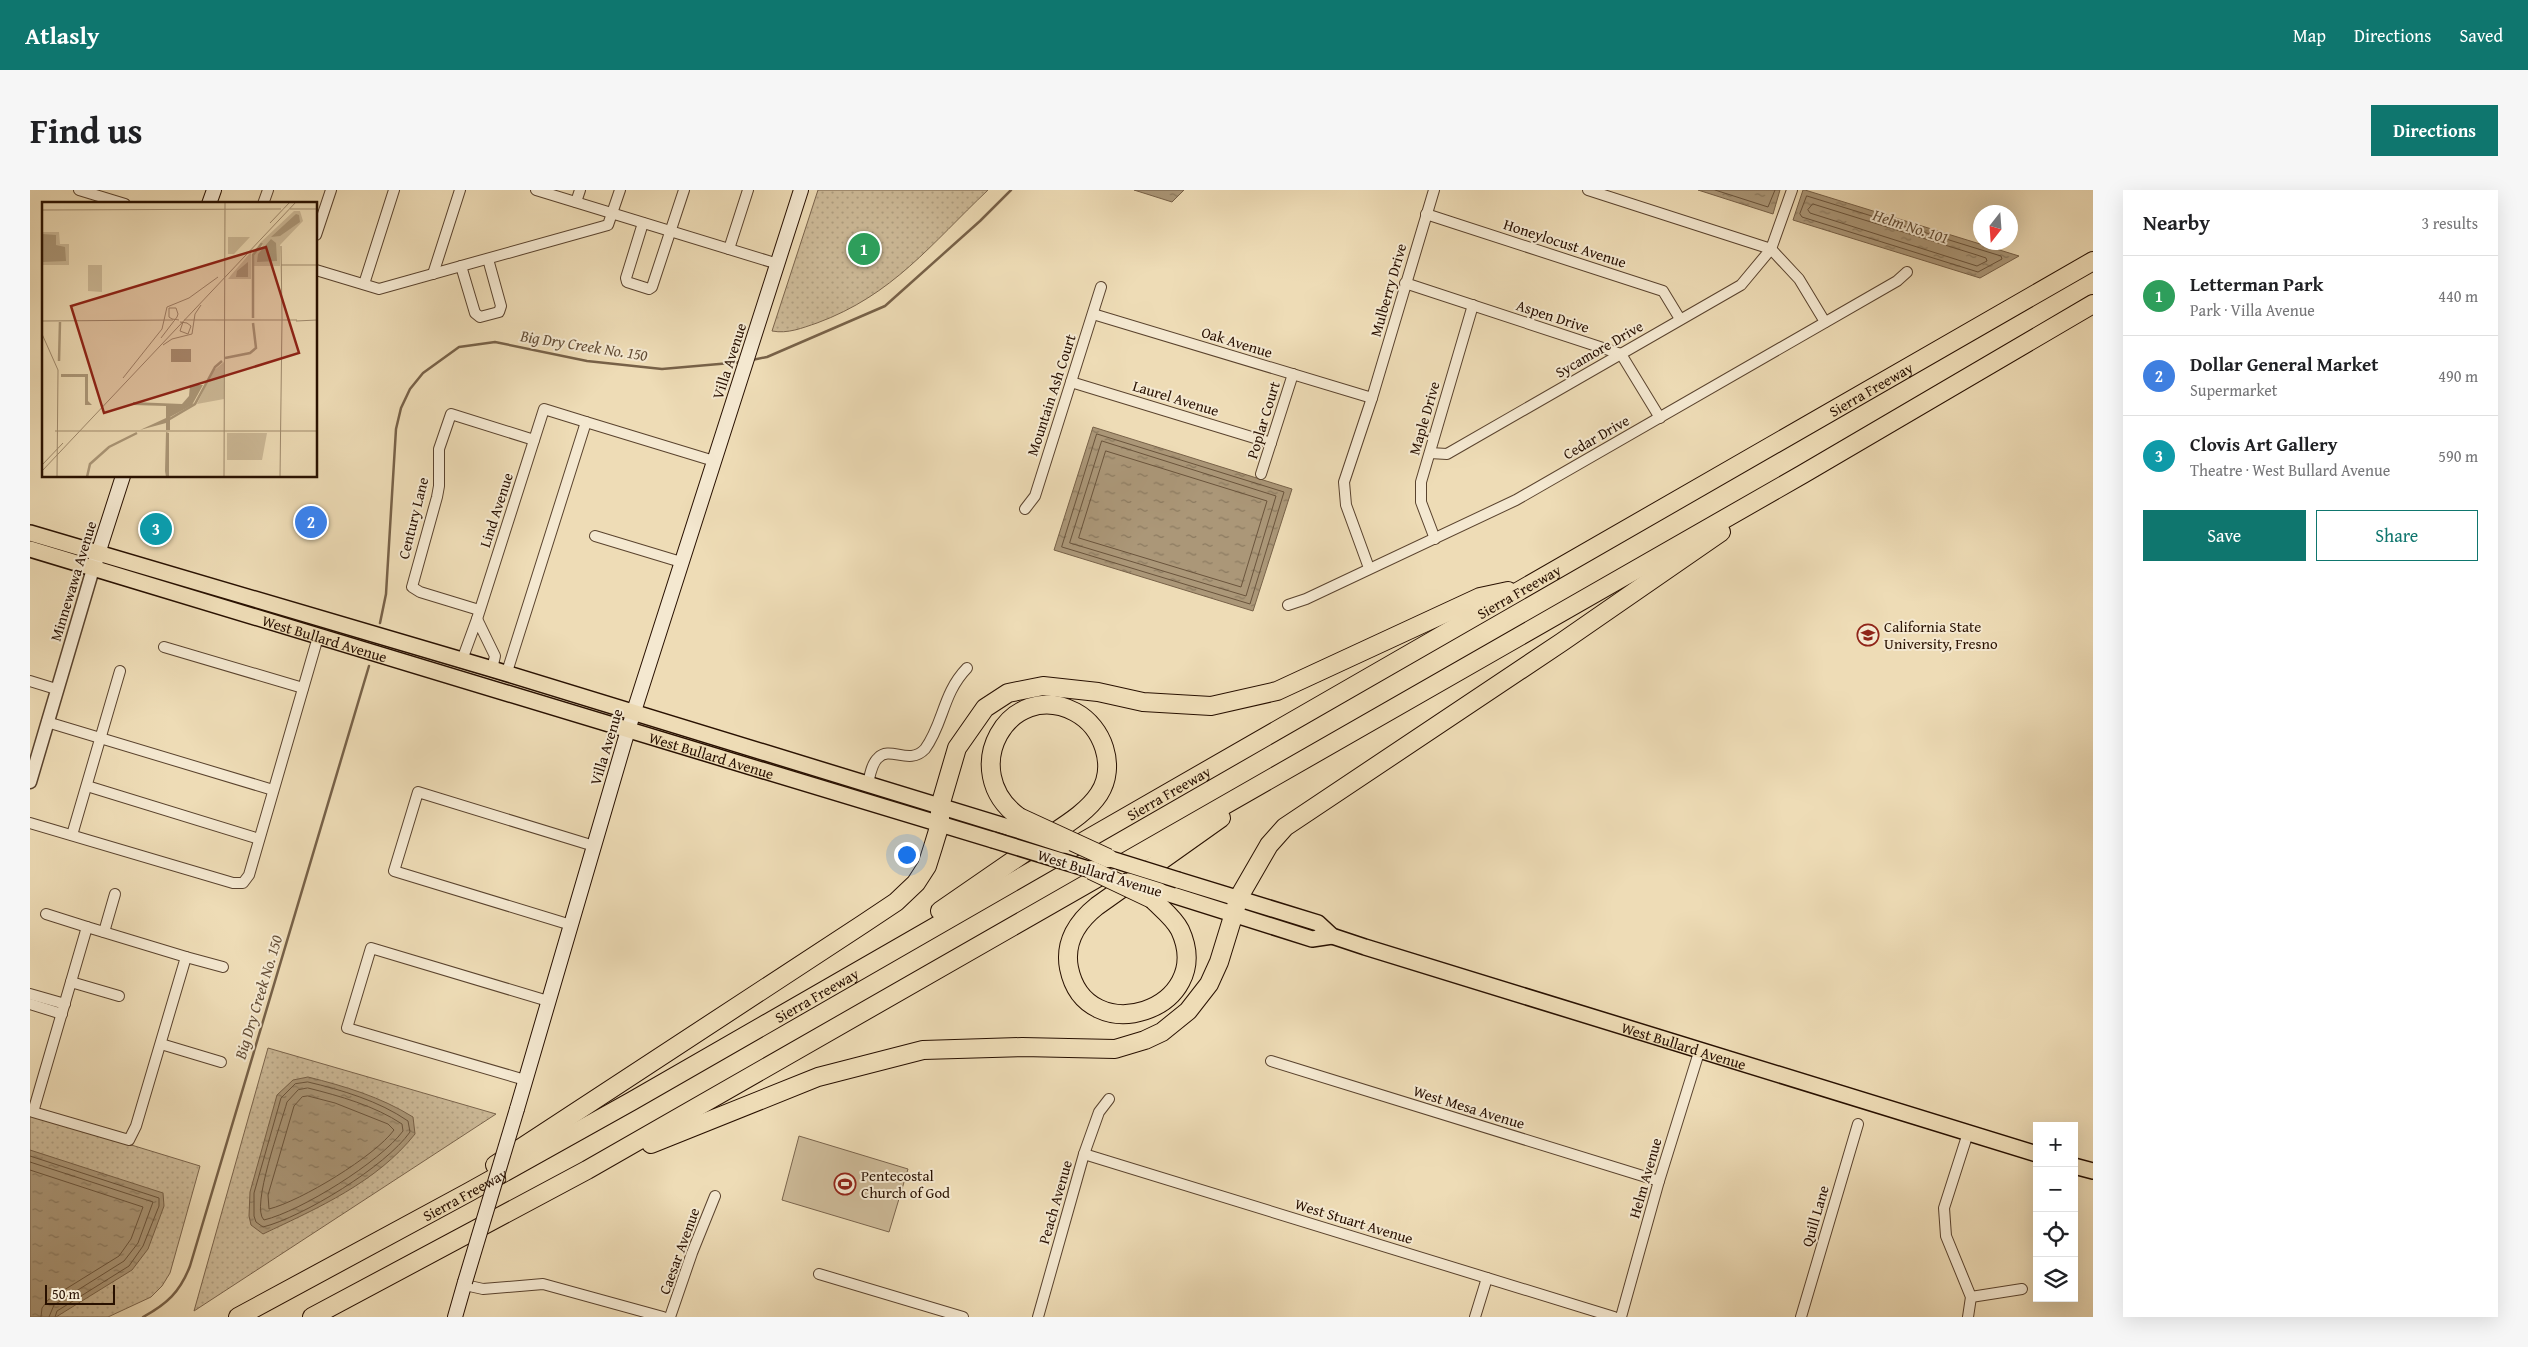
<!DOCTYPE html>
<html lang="en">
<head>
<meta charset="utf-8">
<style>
	body { margin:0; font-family:"Gentium Book Plus",serif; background:#f6f6f6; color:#202124 }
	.controls { position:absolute; right:15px; bottom:15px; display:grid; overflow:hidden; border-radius:0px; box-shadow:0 5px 20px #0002 }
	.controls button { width:45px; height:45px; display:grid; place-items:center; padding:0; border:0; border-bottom:1px solid #e0e0e0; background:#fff; color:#202124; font:25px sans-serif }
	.compass { position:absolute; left:1943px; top:15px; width:45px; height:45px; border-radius:50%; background:#fff; box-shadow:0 5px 20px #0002; rotate:197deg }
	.scale { position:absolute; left:15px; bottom:12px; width:70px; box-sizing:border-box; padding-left:5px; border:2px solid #281000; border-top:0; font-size:14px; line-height:18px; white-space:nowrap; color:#281000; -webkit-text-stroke:4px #f4e8d0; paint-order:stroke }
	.you { position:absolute; left:876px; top:664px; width:18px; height:18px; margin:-12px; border:4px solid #fff; border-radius:50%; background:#1a73e8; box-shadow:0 0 0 8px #1a73e833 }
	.badge { display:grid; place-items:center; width:32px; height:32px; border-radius:50%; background:#0f766e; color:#fff; font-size:16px; font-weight:700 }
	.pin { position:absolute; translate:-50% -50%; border:2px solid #fff; box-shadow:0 1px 5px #0006 }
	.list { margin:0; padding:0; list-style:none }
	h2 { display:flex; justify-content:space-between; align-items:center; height:65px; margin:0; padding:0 20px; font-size:21px }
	h2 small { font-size:16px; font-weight:400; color:#757577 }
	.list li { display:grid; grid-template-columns:32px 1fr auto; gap:15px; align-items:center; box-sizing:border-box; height:80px; padding:0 20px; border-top:1px solid #e0e0e0 }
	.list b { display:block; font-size:19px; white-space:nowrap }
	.list p { margin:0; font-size:16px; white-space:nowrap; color:#757577 }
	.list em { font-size:16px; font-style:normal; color:#757577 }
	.actions { display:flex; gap:10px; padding:15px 20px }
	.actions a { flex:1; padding:11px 0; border:1px solid #0f766e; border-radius:0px; text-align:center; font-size:18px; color:#0f766e }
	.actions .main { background:#0f766e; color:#fff }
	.icon { flex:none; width:28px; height:28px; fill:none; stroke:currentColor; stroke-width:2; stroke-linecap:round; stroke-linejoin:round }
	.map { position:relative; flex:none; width:2063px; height:1127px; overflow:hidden; border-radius:0px }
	header { display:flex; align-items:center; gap:30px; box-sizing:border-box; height:70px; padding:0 25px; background:#0f766e; color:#fff }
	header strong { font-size:24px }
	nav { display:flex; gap:28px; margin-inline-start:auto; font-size:18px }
	.intro { display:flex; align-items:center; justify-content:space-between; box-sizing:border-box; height:120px; padding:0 30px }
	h1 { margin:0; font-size:35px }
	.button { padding:12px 22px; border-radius:0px; background:#0f766e; color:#fff; font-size:18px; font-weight:700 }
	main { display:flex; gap:30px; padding:0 30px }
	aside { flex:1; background:#fff; border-radius:0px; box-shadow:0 5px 20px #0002 }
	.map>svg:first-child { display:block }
	.green { fill:url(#green-dots); stroke:#7a644c }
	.pitch { fill:#ccb997; stroke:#7a644c }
	.water { fill:url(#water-ripples); stroke:#776148 }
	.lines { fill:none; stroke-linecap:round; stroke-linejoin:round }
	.shore { stroke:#6a543c; stroke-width:1 }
	.stream { stroke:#776148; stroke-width:2.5 }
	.minor-casing { stroke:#5a432e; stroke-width:12 }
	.tertiary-casing { stroke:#5a432e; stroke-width:15 }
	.secondary-casing { stroke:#281000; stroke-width:16 }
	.primary-casing { stroke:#281000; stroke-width:18 }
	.motorway-casing { stroke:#281000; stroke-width:20 }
	.minor { stroke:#f4e8d0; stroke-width:10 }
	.tertiary { stroke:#f4e8d0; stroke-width:12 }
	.secondary { stroke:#f4e8d0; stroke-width:14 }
	.primary { stroke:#eedcb6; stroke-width:15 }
	.motorway { stroke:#eedcb6; stroke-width:18 }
	.secondary-bridge-casing { stroke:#281000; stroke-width:16; stroke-linecap:butt }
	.primary-bridge-casing { stroke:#281000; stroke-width:18; stroke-linecap:butt }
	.motorway-bridge-casing { stroke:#281000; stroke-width:20; stroke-linecap:butt }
	.secondary-bridge { stroke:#f4e8d0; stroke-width:14 }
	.primary-bridge { stroke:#eedcb6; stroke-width:15 }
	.motorway-bridge { stroke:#eedcb6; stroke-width:18 }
	.labels { text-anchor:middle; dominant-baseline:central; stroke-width:4; stroke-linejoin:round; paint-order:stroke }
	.street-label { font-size:15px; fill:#281000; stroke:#f4e8d0 }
	.poi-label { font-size:15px; fill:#281000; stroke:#f4e8d0; text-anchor:start }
	.water-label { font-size:16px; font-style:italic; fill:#634d36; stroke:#f4e8d0 }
	.inset-river { fill:none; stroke:#ab9778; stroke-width:2.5 }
	.inset-road { fill:none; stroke:#9f8a6d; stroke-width:1 }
	.view { fill:#8f2418; fill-opacity:0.15; stroke:#8f2418; stroke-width:2.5 }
	.inset-edge { fill:none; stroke:#281000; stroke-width:2.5 }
</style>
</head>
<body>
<header>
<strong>Atlasly</strong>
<nav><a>Map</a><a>Directions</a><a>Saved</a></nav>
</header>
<div class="intro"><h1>Find us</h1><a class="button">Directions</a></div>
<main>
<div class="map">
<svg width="2063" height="1127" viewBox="0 0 2063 1127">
	<defs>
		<pattern id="green-dots" width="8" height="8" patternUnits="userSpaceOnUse" patternTransform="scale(1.25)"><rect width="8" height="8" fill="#ccb997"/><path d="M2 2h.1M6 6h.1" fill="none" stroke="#af9e80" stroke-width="1.8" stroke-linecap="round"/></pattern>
		<pattern id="water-ripples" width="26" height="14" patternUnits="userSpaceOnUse" patternTransform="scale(1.25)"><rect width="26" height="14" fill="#ab9778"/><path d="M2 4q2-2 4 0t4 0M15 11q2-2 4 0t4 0" fill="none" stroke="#8b7a60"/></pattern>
	</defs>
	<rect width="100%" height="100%" fill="#eedcb6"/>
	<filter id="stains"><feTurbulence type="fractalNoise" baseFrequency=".004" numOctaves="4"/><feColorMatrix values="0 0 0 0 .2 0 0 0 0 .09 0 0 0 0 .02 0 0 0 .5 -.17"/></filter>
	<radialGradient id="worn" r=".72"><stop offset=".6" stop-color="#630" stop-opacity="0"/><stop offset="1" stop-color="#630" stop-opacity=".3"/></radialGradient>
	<!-- green -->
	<g class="green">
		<path d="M788,0H958C901,54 863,105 787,133C772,138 758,144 742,141Z"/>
		<polygon points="238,858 466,924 164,1121"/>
		<polygon points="0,924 170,976 140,1083 132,1096 121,1107 78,1127 0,1127"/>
	</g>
	<!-- pitch -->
	<polygon class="pitch" points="769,946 878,979 859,1042 752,1010"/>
	<!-- water -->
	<g class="water">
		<polygon points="1104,0 1154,0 1142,12"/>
		<polygon points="1668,0 1750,0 1743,24"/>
		<polygon points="1773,0 1775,0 1989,66 1950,88 1763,30"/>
		<polygon points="1063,237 1262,299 1223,421 1024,360"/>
		<path d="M278,887C314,896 351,907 383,927L385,944C347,992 288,1018 233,1044L221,1035L219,1026L220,1002L247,905L263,890Z"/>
		<polygon points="0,960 133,1003 134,1016 118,1059 102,1080 26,1127 0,1127"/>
	</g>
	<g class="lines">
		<!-- shore -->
		<g class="shore">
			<polyline points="1685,0 1738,17 1745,0"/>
			<polygon points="1777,6 1971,66 1972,69 1948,82 1772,27 1770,24"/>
			<polygon points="1783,14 1947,65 1956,68 1957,71 1947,76 1780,23 1778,20"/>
			<polygon points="1067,244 1254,302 1220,414 1032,357"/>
			<polygon points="1072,251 1246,306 1216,406 1040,353"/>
			<polygon points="1076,261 1237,311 1211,397 1049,348"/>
			<path d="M278,892C312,900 349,911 378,931L380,942C356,976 273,1027 233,1037L226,1032L224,1026V1003L251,908L265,894Z"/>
			<path d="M278,898C310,906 345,916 372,934L373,941C350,972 271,1021 234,1030C220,1018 252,931 257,912L268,900Z"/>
			<path d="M278,906L305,913L358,934L364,940C345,966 271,1011 239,1019L238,1005L264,916L272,907Z"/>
			<polyline points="0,966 129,1008 129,1016 113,1056 99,1076 27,1121 25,1127"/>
			<polyline points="0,972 123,1012 108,1053 94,1071 24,1115 19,1127"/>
			<polyline points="0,980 113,1017 101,1049 89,1066 18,1110 12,1118 11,1127"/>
		</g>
		<!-- stream -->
		<g class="stream">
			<polyline points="722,170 737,167 855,116 950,31 981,0"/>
			<polyline points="350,433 356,404 366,239 371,218 380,199 393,183 429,157 465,152 557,171 632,179 712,172"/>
			<path d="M113,1127C137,1114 150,1102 160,1076L339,476"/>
		</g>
		<!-- minor casing -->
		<g class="minor-casing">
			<g id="minor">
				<polyline points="49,0 95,14"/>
				<polyline points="506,0 748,74"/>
				<polyline points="1558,0 1741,59 1769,89 1795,132"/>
				<polyline points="546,12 550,0"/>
				<polyline points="233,14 238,0"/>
				<polyline points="1396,24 1633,101 1650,129"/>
				<polyline points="613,33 596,88 597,92 619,99 622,97 654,0"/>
				<polyline points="286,45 301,0"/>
				<polyline points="699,59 718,0"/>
				<polyline points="431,76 445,123 450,127 469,122 471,116 458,69"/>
				<polyline points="286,80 349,99 578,35 590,0"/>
				<polyline points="403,84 430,0"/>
				<polyline points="1375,93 1591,164 1630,228"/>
				<polyline points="334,94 364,0"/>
				<polyline points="1063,124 1342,208"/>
				<polyline points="1041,192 1241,253"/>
				<polyline points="1400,263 1417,264 1711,95 1741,59 1762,0"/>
				<polyline points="1231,284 1263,184"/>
				<polyline points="995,319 1005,306 1071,97"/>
				<polyline points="565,346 651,372"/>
				<polyline points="1405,349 1391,312 1391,292 1443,115"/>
				<polyline points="1339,378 1316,315 1314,292 1342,208 1404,0"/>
				<polyline points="1258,415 1276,409 1486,310 1867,91 1877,82"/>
				<polyline points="449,420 390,402 382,397 407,307 409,296 409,259 421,224 504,250"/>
				<polyline points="447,429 514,219 556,232"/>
				<polyline points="134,457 273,498"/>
				<polyline points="432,470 447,429 465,466 462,479"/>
				<polyline points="476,485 556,232 684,271"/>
				<polyline points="0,491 26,499"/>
				<polyline points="17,532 243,600"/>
				<path d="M838,593C840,585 842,573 848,568C860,555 879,576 895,559C914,533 912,504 937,478"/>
				<polyline points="57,596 229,649"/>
				<polyline points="0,633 203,693 213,693 219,685 288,447"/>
				<polyline points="42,645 90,481"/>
				<polyline points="16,724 57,737"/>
				<polyline points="541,735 364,681 388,602 564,656"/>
				<polygon points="57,737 156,767 106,936 99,950 3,922"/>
				<polyline points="74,742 85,704"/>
				<polyline points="156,767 193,777"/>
				<polyline points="41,792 89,806"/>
				<polyline points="0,804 35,814"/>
				<polyline points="0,814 32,824"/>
				<polyline points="131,854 191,872"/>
				<polyline points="1241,871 1629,991"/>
				<polyline points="495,890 317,838 341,758 518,811"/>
				<polyline points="1054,964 1584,1127"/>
				<polyline points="789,1084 933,1127"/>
				<polyline points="435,1095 453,1099 513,1094 633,1127"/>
				<polyline points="1941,1107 1992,1099"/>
				<polyline points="640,1127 662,1063 685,1006"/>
				<polyline points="1008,1127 1054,964 1069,922 1079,909"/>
				<polyline points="1445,1127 1457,1088"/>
				<polyline points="1591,1127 1629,991 1670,859"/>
				<polyline points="1771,1127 1828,934"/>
				<polyline points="1938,1127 1941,1107 1916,1046 1914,1018 1938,943"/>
			</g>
		</g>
		<!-- tertiary casing -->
		<g class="tertiary-casing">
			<polyline id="tertiary" points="0,592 63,379"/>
		</g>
		<!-- secondary casing -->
		<g class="secondary-casing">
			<g id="secondary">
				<polyline points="179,14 184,0"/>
				<polyline points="65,373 93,286"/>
				<polyline points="487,919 598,540 771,0"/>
				<polyline points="425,1127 435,1092"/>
			</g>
		</g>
		<!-- primary casing -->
		<g class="primary-casing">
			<g id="primary">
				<polyline points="0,343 462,479 981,638"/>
				<path id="s1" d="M0,359L963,650"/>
				<path id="s2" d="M1148,690L1288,733L1302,746L1335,757L2007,964"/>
				<polyline points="1130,701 1282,749 1302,746"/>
				<polyline points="2044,976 2063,981"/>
			</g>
		</g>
		<!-- motorway casing -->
		<g class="motorway-casing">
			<g id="motorway">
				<path d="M1122,709C1132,719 1144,728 1150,740C1187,820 1056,862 1039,778C1034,752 1048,731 1067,716L1191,628"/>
				<path d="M910,721C943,698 977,675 1010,652C1030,638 1056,624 1069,604C1087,576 1073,537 1045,522C979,488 926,581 989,627"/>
				<polyline points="621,954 788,887 893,860 992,857 1085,859 1115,850 1132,842 1158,821 1179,794 1189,772 1209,707 1239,655 1255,637 1532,452 1691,342"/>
				<polyline points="465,975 833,734 866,712 886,693 897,676 903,657 910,634 910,616 927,558 955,518 978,503 1013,496 1068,502 1113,512 1181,516 1247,501 1450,407 1478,401"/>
				<path id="s3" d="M208,1127L439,1002L602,911L2063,71"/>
				<polyline points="282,1127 557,980 1773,284 2063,114"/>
			</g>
		</g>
		<!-- minor -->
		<use href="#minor" class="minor"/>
		<!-- tertiary -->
		<use href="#tertiary" class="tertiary"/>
		<!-- secondary -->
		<use href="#secondary" class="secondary"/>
		<!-- primary -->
		<use href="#primary" class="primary"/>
		<!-- motorway -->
		<use href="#motorway" class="motorway"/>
		<!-- secondary-bridge casing -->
		<g class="secondary-bridge-casing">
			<polyline id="secondary-bridge" points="435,1092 487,919"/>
		</g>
		<!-- primary-bridge casing -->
		<g class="primary-bridge-casing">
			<g id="primary-bridge">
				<polyline points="981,638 1034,655"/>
				<polyline points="963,650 1071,683"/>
				<polyline points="1068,665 1148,690"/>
				<polyline points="1098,691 1130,701"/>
			</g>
		</g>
		<!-- motorway-bridge casing -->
		<g class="motorway-bridge-casing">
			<g id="motorway-bridge">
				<polyline points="989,627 1078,668"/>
				<polyline points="1061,680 1122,709"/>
			</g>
		</g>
		<!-- secondary-bridge -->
		<use href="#secondary-bridge" class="secondary-bridge"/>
		<!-- primary-bridge -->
		<use href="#primary-bridge" class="primary-bridge"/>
		<!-- motorway-bridge -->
		<use href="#motorway-bridge" class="motorway-bridge"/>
	</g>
	<!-- icons -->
	<defs>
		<g id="university-ring" transform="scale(1.125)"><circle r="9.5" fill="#f4e8d0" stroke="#8f2418" stroke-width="1.5"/><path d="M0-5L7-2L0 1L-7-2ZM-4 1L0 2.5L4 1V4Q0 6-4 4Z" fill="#8f2418"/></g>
		<g id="stadium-ring" transform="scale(1.125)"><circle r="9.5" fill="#f4e8d0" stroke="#8f2418" stroke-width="1.5"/><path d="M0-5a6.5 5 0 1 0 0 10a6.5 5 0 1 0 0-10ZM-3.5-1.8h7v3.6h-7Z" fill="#8f2418"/></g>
	</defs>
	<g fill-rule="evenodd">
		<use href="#university-ring" x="1838" y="445"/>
		<use href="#stadium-ring" x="815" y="994"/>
	</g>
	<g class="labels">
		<!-- street labels -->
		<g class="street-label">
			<text transform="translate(1535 53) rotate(18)">Honeylocust Avenue</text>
			<text transform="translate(1358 100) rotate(-74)">Mulberry Drive</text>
			<text transform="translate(1523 126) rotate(18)">Aspen Drive</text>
			<text transform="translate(1207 152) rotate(17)">Oak Avenue</text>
			<text transform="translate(1569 159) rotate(-30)">Sycamore Drive</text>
			<text transform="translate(699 171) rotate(-72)">Villa Avenue</text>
			<text stroke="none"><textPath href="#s3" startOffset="1878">Sierra Freeway</textPath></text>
			<text transform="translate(1021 205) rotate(-72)">Mountain Ash Court</text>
			<text transform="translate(1146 208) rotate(17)">Laurel Avenue</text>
			<text transform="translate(1394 228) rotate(-74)">Maple Drive</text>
			<text transform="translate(1233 230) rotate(-73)">Poplar Court</text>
			<text transform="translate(1566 247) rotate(-30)">Cedar Drive</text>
			<text transform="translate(466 320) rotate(-72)">Lind Avenue</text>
			<text transform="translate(383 328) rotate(-76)">Century Lane</text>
			<text transform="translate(43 391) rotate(-73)">Minnewawa Avenue</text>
			<text stroke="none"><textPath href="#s3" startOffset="1472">Sierra Freeway</textPath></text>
			<text stroke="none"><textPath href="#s1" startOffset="308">West Bullard Avenue</textPath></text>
			<text transform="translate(576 557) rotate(-73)">Villa Avenue</text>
			<text stroke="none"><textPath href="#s1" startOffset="712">West Bullard Avenue</textPath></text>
			<text stroke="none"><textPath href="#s3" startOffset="1068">Sierra Freeway</textPath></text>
			<text transform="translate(1070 683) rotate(17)">West Bullard Avenue</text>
			<text stroke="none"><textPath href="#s3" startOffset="662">Sierra Freeway</textPath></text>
			<text stroke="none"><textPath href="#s2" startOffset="534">West Bullard Avenue</textPath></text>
			<text transform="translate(1439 917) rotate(17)">West Mesa Avenue</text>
			<text transform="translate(1615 988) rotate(-74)">Helm Avenue</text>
			<text stroke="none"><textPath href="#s3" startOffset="258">Sierra Freeway</textPath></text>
			<text transform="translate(1025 1012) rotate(-74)">Peach Avenue</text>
			<text transform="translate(1785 1026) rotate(-74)">Quill Lane</text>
			<text transform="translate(1324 1031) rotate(17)">West Stuart Avenue</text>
			<text transform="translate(649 1061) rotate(-70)">Caesar Avenue</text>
		</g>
		<!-- poi labels -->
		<g class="poi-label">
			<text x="1854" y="436">California State<tspan x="1854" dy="17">University, Fresno</tspan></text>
			<text x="831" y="985">Pentecostal<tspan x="831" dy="17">Church of God</tspan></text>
		</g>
		<!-- water labels -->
		<g class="water-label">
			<text transform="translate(1881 36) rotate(18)">Helm No. 101</text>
			<text transform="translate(554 155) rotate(9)">Big Dry Creek No. 150</text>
			<text transform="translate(228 807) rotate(-73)">Big Dry Creek No. 150</text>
		</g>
	</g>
	<!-- overview -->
	<g transform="translate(12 12)">
		<rect width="275" height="275" fill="#eedcb6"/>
		<path d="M252,9H258L261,19L238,43V64H212V52L221,43L219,40ZM0,30H17L18,42H27V63H0ZM186,35H208L192,52H186ZM209,50V77H186L190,72ZM182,160V197L155,202L171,169ZM185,231H225L220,258H185Z" fill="#ccb997"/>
		<path d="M46,63H60V90L46,89ZM201,235L197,244L200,253H189V236ZM202 242a7 7 0 1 1 14 0a7 7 0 1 1-14 0Z" fill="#ccb997"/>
		<path d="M254,12L257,13L258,20L238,34L229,35ZM0,32L14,33V43L23,45L24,59L0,60ZM229,37L234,41L235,59L215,60L216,52ZM206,60V75H194L195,69ZM129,147H149V160H129ZM19,172H46V199L50,203H43V175H19ZM148,183H161L150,203L128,215V228H124V221L98,228L124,216V204L91,203V200L140,202L147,194ZM124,230L127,231V275H124L123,269Z" fill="#ab9778"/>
		<path class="inset-river" d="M211,116V53L220,41M183,156L208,151L214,146L211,121M17,159L18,120M126,218L153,202L173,165L180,159M45,275L48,262L67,245L95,231"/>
		<path class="inset-road" d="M248,7H275M0,8L239,7M228,21L248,0M239,44L240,117M239,63H275M142,118H255M0,119L131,118M254,119L275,118M138,120L145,121L149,124L146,132L138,129L141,120M0,132L16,168L15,275M119,136L135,115L136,112L134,106H127V115L130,117L137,118M121,143L130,137L150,132L153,112L159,103M81,176L120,127L125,105L147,96L176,75M13,229H275M0,263L21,241M0,269L254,0M182,275L183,0M238,275L240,117"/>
		<path class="view" d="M224,45L257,151L62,211L29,104Z"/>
		<rect width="275" height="275" class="inset-edge"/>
	</g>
	<rect width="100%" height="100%" filter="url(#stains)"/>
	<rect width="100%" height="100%" fill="url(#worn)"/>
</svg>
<div class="controls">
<button>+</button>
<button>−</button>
<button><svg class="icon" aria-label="locate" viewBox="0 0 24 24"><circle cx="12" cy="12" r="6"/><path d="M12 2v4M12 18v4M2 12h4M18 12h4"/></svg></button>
<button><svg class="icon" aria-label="layers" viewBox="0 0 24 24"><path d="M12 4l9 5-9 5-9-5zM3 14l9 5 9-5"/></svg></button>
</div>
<svg class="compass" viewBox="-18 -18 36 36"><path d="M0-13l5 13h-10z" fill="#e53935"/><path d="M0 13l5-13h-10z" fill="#757577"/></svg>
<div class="scale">50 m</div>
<div class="you"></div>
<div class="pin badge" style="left:834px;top:59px;background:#2e9e5b">1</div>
<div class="pin badge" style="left:281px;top:332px;background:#3f7fe0">2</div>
<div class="pin badge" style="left:126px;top:339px;background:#0f9aa8">3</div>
</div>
<aside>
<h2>Nearby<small>3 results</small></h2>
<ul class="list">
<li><span class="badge" style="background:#2e9e5b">1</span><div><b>Letterman Park</b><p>Park · Villa Avenue</p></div><em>440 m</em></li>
<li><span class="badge" style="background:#3f7fe0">2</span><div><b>Dollar General Market</b><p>Supermarket</p></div><em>490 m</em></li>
<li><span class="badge" style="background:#0f9aa8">3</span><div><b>Clovis Art Gallery</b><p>Theatre · West Bullard Avenue</p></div><em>590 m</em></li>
</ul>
<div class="actions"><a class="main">Save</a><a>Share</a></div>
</aside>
</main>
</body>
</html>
